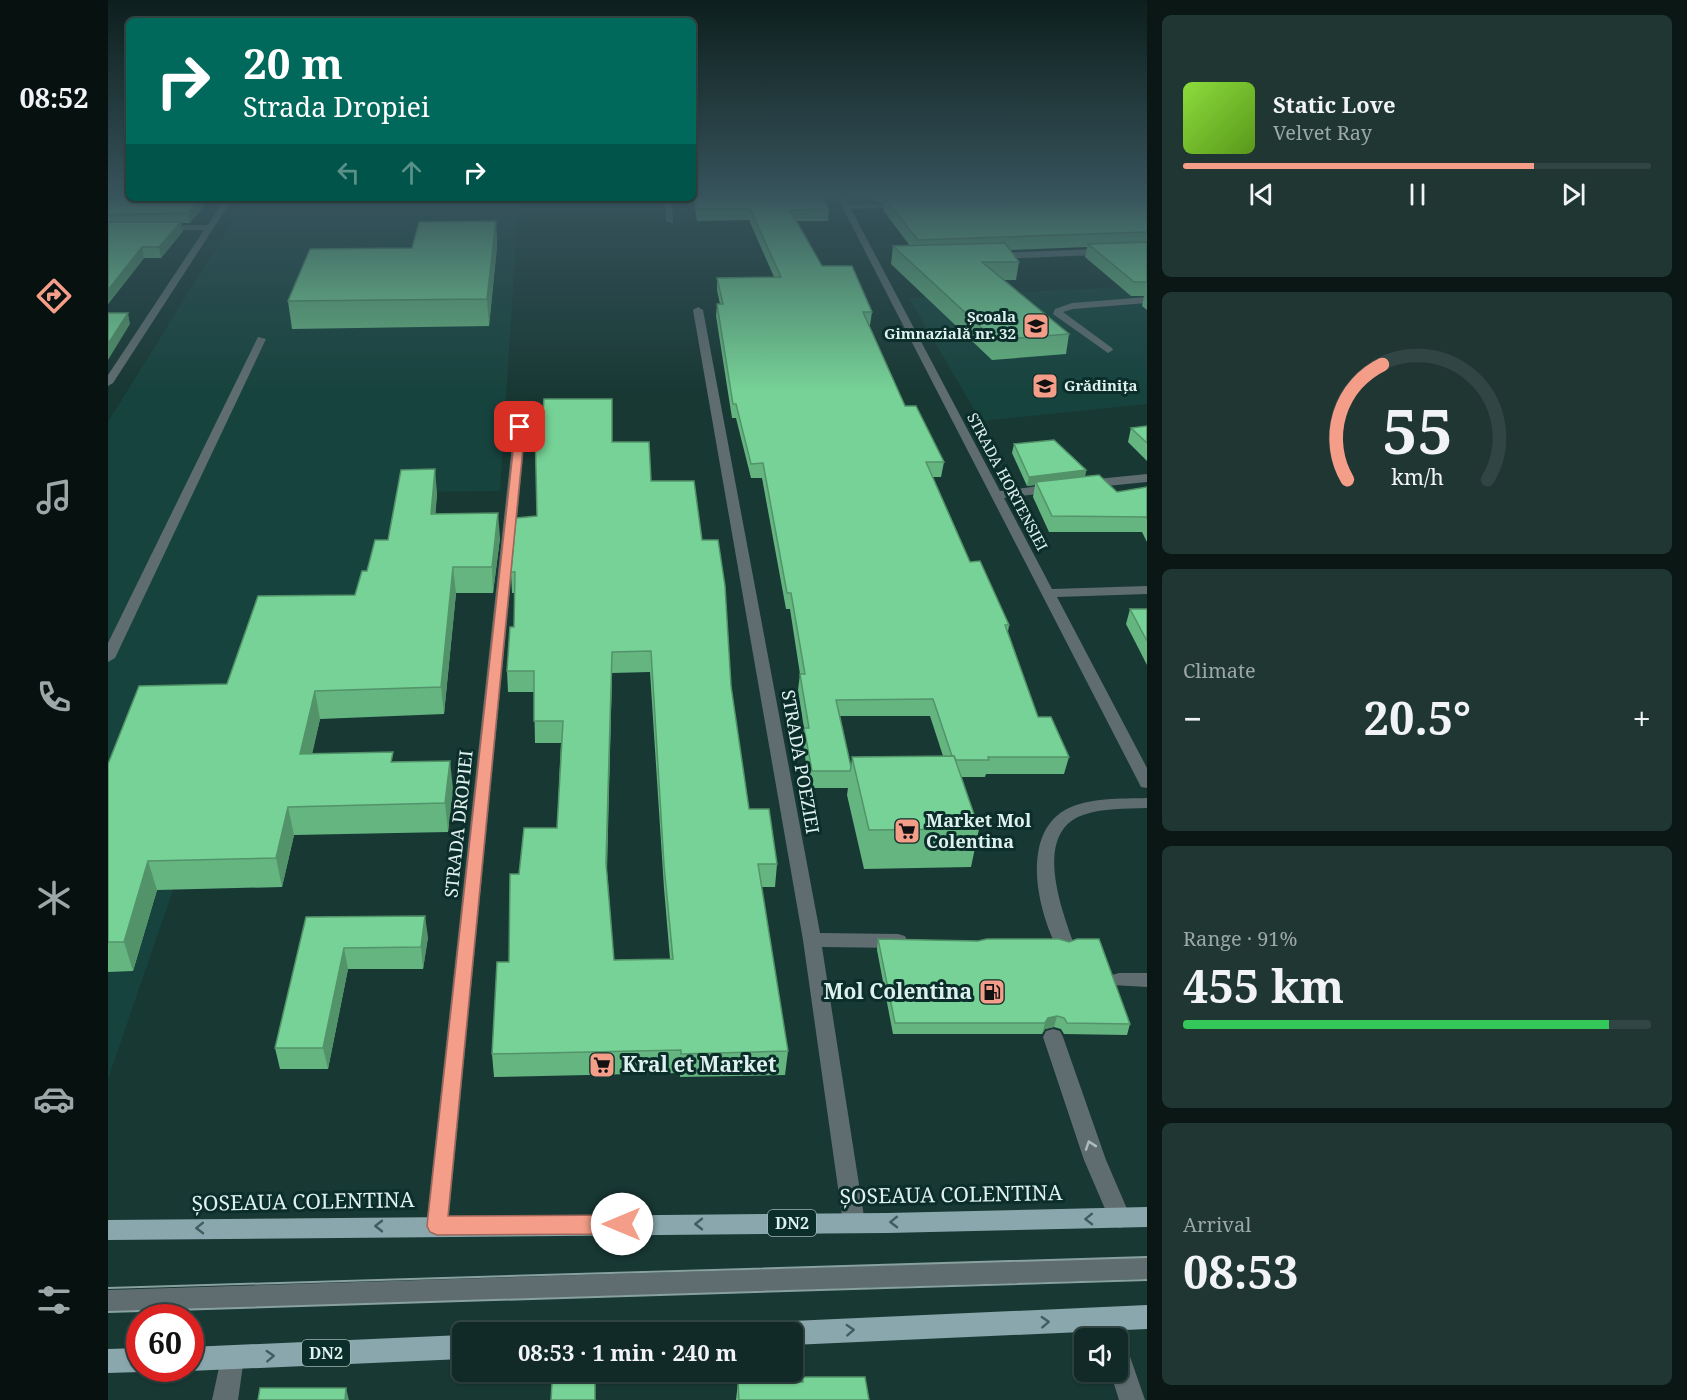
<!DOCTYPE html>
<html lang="en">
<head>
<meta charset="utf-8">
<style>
	body { margin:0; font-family:"Noto Serif",serif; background:#1f3633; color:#f1f3f6; height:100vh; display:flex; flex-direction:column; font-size:22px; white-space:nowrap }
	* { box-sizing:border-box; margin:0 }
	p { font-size:20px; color:#9ca7a7 }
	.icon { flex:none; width:33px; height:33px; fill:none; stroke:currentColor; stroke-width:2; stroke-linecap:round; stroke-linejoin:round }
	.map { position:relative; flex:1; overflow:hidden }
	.details { display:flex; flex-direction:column; gap:15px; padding:15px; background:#0a1715; width:540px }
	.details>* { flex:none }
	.hud { position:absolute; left:18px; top:18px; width:570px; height:183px; border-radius:9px; box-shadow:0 2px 4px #0004,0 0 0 2px #314644; background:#00695c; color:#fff; overflow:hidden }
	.tools { position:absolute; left:966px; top:1328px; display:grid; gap:12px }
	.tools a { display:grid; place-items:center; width:54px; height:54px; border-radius:9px; background:#122a27; box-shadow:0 2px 4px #0004,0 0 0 2px #314644; font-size:30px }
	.speed { position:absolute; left:18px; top:1304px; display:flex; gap:12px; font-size:30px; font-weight:700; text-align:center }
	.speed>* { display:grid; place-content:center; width:78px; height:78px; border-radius:50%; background:#122a27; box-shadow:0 2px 4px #0004,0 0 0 2px #314644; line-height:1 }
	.speed .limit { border:9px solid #d22; background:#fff; color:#111 }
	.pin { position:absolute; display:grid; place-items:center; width:51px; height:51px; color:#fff; margin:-26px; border-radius:12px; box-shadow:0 3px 9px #0006 }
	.me { position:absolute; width:66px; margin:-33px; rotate:270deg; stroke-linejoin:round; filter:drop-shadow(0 0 4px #0008) }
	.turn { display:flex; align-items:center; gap:21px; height:126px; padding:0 18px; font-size:27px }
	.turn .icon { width:78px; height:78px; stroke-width:2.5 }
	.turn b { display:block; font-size:42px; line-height:51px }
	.lanes { display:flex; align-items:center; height:57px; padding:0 18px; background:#0003; justify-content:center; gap:30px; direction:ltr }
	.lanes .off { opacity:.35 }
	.big { font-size:45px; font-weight:700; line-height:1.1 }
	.details .card { flex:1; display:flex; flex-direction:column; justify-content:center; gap:9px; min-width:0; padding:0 21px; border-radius:9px; background:#1f3633 }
	.details .dial { align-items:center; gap:0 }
	.dial svg { height:156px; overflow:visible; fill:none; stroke:#314644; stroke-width:7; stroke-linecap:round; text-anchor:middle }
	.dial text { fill:#f1f3f6; stroke:none }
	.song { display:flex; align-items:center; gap:18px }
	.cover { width:72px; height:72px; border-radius:9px; background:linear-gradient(135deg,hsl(90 70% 55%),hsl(90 70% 35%)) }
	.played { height:6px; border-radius:3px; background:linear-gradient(90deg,#f49e89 75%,#314644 75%) }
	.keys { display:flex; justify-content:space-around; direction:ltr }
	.heat { display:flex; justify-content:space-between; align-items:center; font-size:33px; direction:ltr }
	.charge { height:9px; border-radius:4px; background:linear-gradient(90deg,#34c759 91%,#314644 0) }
	.trip { position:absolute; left:344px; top:1322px; width:351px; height:60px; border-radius:9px; background:#122a27; box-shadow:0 2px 4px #0004,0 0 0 2px #314644; font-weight:700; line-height:60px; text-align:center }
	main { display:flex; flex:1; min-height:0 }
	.dock { display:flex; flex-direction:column; width:108px; justify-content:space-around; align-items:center; background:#071110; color:#9ca7a7 }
	.dock .icon { width:42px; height:42px }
	.dock .current { color:#f49e89 }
	.dock b { font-size:27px; color:#f1f3f6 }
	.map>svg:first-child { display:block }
	.built { fill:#17433e }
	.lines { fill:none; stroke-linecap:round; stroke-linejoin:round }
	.minor { fill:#5f6d70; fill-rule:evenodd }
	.major { fill:#8ba7ae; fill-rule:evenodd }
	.tram { stroke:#8aa29f; stroke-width:2 }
	.wall { fill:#65b581; fill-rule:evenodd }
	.shaded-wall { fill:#539369 }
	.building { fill:#76d296; stroke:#539369; stroke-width:1.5; fill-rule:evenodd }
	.oneway { stroke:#acbcbc }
	.oneway2 { stroke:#3f5e5f }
	.route { fill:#f49e89; stroke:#9f6759; stroke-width:1.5 }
	.labels { text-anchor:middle; stroke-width:6; stroke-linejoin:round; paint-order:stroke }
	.far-poi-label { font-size:15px; font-weight:bold; fill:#dff1ee; stroke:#0c2e2a; text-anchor:end }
	.far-street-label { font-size:15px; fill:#dff1ee; stroke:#0c2e2a }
	.shield { fill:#0c2e2a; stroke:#a0b6b3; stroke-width:1.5 }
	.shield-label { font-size:16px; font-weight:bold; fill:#dff1ee }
	.street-label { font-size:18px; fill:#dff1ee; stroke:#0c2e2a }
	.poi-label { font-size:18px; font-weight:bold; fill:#dff1ee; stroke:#0c2e2a; text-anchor:start }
	.near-poi-label { font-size:21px; font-weight:bold; fill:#dff1ee; stroke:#0c2e2a; text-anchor:end }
	.near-street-label { font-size:21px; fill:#dff1ee; stroke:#0c2e2a }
</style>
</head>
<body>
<main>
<nav class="dock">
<b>08:52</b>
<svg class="icon current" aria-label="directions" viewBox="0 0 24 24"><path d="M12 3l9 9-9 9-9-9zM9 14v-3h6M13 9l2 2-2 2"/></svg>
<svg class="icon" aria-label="music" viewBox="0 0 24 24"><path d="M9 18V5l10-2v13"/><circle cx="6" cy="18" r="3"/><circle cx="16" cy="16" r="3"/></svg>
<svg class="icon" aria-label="phone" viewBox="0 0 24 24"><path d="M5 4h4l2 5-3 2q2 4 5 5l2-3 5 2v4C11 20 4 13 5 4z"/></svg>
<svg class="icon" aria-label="climate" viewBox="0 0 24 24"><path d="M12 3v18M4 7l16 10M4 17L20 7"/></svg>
<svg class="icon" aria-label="car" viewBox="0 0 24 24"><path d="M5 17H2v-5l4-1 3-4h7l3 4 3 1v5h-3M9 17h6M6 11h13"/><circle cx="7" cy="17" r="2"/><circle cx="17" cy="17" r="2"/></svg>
<svg class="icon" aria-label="filters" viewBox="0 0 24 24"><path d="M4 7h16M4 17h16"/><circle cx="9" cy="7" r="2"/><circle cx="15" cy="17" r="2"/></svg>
</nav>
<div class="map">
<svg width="1039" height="1400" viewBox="0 0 1039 1400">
	<rect width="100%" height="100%" fill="#183834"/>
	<!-- built -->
	<g class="built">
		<path d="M139,198H411L392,491L293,492L255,612L160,614L0,1079V422Z"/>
		<path d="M1039,286V404L873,421L801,298Z"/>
	</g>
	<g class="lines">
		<!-- minor -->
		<g class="minor">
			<path d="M728,195H736L741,205L796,203L800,205L796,207L743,209L892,491L947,484L953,488L947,492L896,498L944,589L1039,586V594L949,597L1039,768V788L1033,787L1031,783Z"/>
			<path d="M117,198H125L5,383L0,386V375L96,230H54L50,228L54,226L100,225Z"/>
			<path d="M556,198H564L565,223L558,221Z"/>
			<path d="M1039,247V253L887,259L883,256L887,253Z"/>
			<path d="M1039,297V303L965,309L955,312L1004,348L1005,350L1000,353L945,314L947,309L964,303Z"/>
			<path d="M590,307L595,310L712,933L790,934L797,936L799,941L797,946L790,948L714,947L757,1223L754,1230L746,1233L738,1230L735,1223L695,940L585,310Z"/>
			<path d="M150,337L158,339L7,658L0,662V643Z"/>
			<path d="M412,424L418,427L340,1226L337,1233L329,1236L321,1233L318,1226L406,427Z"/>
			<path d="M1039,474V482L979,488L973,484L979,480Z"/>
			<path d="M1039,798V808C1018,809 994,808 975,815C924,833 954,910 966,944L964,949L957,951L950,949C930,912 912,836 957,810C980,797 1014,799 1039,798Z"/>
			<path d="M1011,973H1039V987L1004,985L1001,980L1004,975Z"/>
			<path d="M945,1029L952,1031L955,1037L998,1160L1023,1218L1020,1225L1012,1228L1004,1225L976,1160L935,1037L938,1031Z"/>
			<path d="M1039,1257V1279L0,1312V1290Z"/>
			<path d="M994,1307L1002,1311L1013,1338L1010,1345L1019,1348L1037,1400H1011L1002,1371H1010V1338H989L982,1319L986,1311Z"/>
			<path d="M124,1346L133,1349L136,1358L130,1400H104L115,1349Z"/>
		</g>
		<!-- major -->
		<g class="major">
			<path d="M1039,1207V1227L779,1233L0,1240V1220L779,1213Z"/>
			<path d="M1039,1305V1329L684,1345V1332H672L675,1325L684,1321Z"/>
			<path d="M354,1335V1359L82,1371L74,1368H82V1347Z"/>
			<path d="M32,1348V1368L41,1369L32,1372L0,1373V1349Z"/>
		</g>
		<!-- tram -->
		<g class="tram">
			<path d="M0,1288L1039,1257"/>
			<path d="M0,1312L1039,1280"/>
		</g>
	</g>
	<!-- wall -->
	<g class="wall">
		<path d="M0,195L102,198L82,223H73L75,231L53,258H36L0,304Z"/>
		<path d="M585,195H714L721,209L720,221H688L714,266L764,312L762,325H761L797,406L836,462L833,477H824L862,562L901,625L900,632L930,717L961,757L956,774H878L877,777H853L871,829L863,867L756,869L739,795L740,788H702L695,744L696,728L690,690L692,674L682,609H678L654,478H643L628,418H624L608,316L609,304H612L609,290V278L666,277L641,220L589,221ZM732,716H822L835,756L744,757L743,767Z"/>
		<path d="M763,195H1039V310L1034,306L1036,296H1023L977,257L979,247L902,250L911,262L908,280H895L961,334L958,354L884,360L783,264L785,246H802L775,210L776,202H769Z"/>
		<path d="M388,221L389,246L381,326L184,329L180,301L304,248Z"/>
		<path d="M1039,426V461L1020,442L1023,428Z"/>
		<path d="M504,442L543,481L594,540L623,686L641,809L669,864L667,887H653L680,1051L677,1075L572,1077V1073L386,1077L384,1054L401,962L411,874L449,828L453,743H427L426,692H400L399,671L406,627L407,593H404L403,572L429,516ZM542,672L556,888L562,959L506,960L499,871L504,673Z"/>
		<path d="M906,444L978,470L977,477L1009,492L1039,487V542L1034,532H941L925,497L927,485L919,486L904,453Z"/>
		<path d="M329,493L327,514L392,538L385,593H348L336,714L212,719L204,753L286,762L345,789L340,832L186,835L174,887L49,890L25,971L0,972V764L119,684L247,595L259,571L280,540Z"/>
		<path d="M1022,609H1039V665L1018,624Z"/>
		<path d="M198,917L320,937L315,969H240L220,1069H172L167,1048Z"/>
		<path d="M770,939L1022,1024L1019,1035L956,1034L953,1029L946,1027L937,1029L934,1034H785L769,950Z"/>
		<path d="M694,1377L761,1400H628L630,1382H694Z"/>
	</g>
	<!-- shaded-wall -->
	<g class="shaded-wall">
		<path d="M93,198H102L82,223L80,213Z"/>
		<path d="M388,221L389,246L381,326L379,299Z"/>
		<path d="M73,222L75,231L53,258L51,247Z"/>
		<path d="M34,247L36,258L0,304V290Z"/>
		<path d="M20,313L22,324L0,360V344Z"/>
		<path d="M327,469L329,493L326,539L323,514Z"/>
		<path d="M978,470L976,479L928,482L927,485L919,486L921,477Z"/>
		<path d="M390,513L392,538L385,593L384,567Z"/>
		<path d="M345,567L348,593L336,714L333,687Z"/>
		<path d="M504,652V673L498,885V863Z"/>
		<path d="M207,691L212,719L198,782L192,754Z"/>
		<path d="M342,761L345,789L340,832L337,803Z"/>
		<path d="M180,807L186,835L174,887L168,858Z"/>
		<path d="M40,861L49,890L25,971L16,942Z"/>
		<path d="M317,916L320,937L315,969L313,947Z"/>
		<path d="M236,948L240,969L220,1069L215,1048Z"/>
		<path d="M949,1016L946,1027L937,1029L934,1034L937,1023L940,1018Z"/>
		<path d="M238,1388L241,1400H237Z"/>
	</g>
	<!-- building -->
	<g class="building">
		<path d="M0,195H21V198H93L80,213L0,215Z"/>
		<path d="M587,195H714L721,209L682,210L714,266H744L764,312H755L797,406H808L836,462H818L862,562L872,561L901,625H897L930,717H943L961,757H880L881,760H848L846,756H844L825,699L728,700L743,767L742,771H704L696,728H701L692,674H697L683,593H679L655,463L643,464L628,404H625L609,304H615L609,278L673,277L642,209H589Z"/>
		<path d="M864,195H1039V232L810,240L776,198Z"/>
		<path d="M388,221L379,299L180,301L202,249L304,248L311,222Z"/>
		<path d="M0,222H73L51,247H34L0,290Z"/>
		<path d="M1039,242V282H1026L980,244Z"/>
		<path d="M897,243L911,262H874L961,334L887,340L785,246Z"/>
		<path d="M0,313H20L0,344Z"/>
		<path d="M436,399H504V442H541L543,481H586L594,540H610L617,586L623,686L641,809H661L669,864H650L680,1051L573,1054V1050L384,1054L389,962H401L402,874H411L416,828H449L455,721H426V671H399L402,627H406L407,572H403L408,518L429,516L427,426H434ZM543,651L556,865L565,959L506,960L498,863L504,652Z"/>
		<path d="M1039,426V443L1023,428Z"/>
		<path d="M946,440L978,470L921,477L906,444Z"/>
		<path d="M327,469L323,514L390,513L384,567H345L333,687L207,691L192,754L285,752L283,762L342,761L337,803L180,807L168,858L40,861L16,942H0V764L31,686L119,684L150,596L247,595L254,571H259L267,540H280L293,470Z"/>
		<path d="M991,475L1009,492L1039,487V519L1038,517L944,516L928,482Z"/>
		<path d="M1022,609H1039V641Z"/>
		<path d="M846,756L871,829L761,830L744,757Z"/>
		<path d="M317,916L313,947L236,948L215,1048H167L198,917Z"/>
		<path d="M770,939L870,941L879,939H951L961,942L969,939H991L1022,1024L959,1023L956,1018L949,1016L940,1018L937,1023H787Z"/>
		<path d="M694,1377H757L761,1400H631L630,1382H695Z"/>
		<path d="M444,1383H487V1400H443Z"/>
		<path d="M152,1388H238L237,1400H150Z"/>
	</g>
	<!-- one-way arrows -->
	<defs><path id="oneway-chevron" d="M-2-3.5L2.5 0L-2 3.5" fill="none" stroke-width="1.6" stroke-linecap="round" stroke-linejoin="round" transform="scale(1.5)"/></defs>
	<use class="oneway" href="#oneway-chevron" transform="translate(982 1145) rotate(-109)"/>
	<g class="oneway2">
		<use href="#oneway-chevron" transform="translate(981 1219) rotate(179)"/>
		<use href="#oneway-chevron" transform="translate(786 1222) rotate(179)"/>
		<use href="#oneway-chevron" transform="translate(591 1224) rotate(180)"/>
		<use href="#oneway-chevron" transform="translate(271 1226) rotate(180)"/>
		<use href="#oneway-chevron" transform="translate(92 1228) rotate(179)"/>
		<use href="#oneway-chevron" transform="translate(937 1322) rotate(-3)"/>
		<use href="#oneway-chevron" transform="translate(742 1330) rotate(-3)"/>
		<use href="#oneway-chevron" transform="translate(162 1356) rotate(-3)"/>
	</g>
	<!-- sky -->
	<linearGradient id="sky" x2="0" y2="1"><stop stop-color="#0d1f1d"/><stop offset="0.5" stop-color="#37535c"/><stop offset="1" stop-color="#37535c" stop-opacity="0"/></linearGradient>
	<rect width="1039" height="391" fill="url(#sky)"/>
	<!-- route -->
	<path class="route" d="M408,425L417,427L340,1216L514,1215L522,1218L525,1224L522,1231L514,1234L329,1235L322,1232L319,1226Z"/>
	<!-- icons -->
	<defs>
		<g id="school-square" transform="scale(1.35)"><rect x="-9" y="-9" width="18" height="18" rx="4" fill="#f49e89" stroke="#0c2e2a"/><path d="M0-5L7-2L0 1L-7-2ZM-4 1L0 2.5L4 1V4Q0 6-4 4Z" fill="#111"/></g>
		<g id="supermarket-square" transform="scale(1.35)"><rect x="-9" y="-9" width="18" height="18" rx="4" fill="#f49e89" stroke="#0c2e2a"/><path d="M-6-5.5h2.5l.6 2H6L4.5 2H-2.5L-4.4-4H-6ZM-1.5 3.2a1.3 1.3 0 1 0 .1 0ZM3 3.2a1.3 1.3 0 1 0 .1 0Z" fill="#111"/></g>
		<g id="fuel-square" transform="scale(1.35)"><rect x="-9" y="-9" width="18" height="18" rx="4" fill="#f49e89" stroke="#0c2e2a"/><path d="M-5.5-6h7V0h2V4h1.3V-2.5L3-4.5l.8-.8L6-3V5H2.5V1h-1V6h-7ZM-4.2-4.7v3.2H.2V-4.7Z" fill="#111"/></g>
	</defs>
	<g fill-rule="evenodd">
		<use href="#school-square" x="928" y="326"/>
		<use href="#school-square" x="937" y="386"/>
		<use href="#supermarket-square" x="799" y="831"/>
		<use href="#fuel-square" x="884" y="992"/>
		<use href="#supermarket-square" x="494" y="1065"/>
	</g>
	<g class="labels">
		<!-- far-poi labels -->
		<g class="far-poi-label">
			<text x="908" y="322">Școala<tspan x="908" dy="17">Gimnazială nr. 32</tspan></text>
			<text x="956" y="391" text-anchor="start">Grădinița</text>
		</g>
		<!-- far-street labels -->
		<g class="far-street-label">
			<text transform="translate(899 482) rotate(62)" y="5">STRADA HORTENSIEI</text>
		</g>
		<!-- shield labels -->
		<g class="shield">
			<rect x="660" y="1210" width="48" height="26" rx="4.5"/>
			<rect x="194" y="1340" width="48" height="26" rx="4.5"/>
		</g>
		<g class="shield-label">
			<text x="684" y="1229">DN2</text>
			<text x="218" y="1359">DN2</text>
		</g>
		<!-- street labels -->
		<g class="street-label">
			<text transform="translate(692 762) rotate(80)" y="6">STRADA POEZIEI</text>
			<text transform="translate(351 824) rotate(-84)" y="6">STRADA DROPIEI</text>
		</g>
		<!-- poi labels -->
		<g class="poi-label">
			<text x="818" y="827">Market Mol<tspan x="818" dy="21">Colentina</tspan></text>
		</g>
		<!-- near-poi labels -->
		<g class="near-poi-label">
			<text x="864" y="999">Mol Colentina</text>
			<text x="514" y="1072" text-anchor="start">Kral et Market</text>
		</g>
		<!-- near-street labels -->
		<g class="near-street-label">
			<text transform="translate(843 1195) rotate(-1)" y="7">ȘOSEAUA COLENTINA</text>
			<text transform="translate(195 1202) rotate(-1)" y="7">ȘOSEAUA COLENTINA</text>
		</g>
	</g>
</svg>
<div class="tools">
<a><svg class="icon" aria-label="sound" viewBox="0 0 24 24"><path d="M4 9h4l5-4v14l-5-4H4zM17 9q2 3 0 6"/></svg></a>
</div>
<div class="speed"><div class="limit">60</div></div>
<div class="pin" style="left:412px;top:427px;background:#d93025"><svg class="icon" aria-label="arrive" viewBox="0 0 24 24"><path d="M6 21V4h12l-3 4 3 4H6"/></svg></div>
<svg class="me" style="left:514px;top:1224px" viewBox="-20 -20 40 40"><circle r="19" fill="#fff"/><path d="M0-13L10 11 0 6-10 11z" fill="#f49e89"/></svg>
<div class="trip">08:53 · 1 min · 240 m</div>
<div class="hud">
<div class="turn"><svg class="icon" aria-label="right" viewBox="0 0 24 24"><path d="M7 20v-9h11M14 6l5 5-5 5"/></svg><div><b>20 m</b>Strada Dropiei</div></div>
<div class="lanes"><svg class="icon off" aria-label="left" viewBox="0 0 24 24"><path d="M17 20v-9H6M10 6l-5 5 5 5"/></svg><svg class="icon off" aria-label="ahead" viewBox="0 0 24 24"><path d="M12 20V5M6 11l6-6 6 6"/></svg><svg class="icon" aria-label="right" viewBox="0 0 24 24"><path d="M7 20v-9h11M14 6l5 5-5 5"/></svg></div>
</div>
</div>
<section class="details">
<div class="card">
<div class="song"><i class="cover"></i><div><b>Static Love</b><p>Velvet Ray</p></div></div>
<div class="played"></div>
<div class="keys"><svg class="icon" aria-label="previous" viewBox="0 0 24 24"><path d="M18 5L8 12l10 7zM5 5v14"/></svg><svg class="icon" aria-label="pause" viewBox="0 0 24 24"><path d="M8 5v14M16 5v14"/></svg><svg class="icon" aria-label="next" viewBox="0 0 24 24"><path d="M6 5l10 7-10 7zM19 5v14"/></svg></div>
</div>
<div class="card dial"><svg viewBox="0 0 100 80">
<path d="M14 69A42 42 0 1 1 86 69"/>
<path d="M14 69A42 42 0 0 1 32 10" stroke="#f49e89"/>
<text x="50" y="56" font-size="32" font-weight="700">55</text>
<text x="50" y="72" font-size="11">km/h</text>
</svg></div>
<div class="card"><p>Climate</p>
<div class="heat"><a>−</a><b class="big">20.5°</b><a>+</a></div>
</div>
<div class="card"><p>Range · 91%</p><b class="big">455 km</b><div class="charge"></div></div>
<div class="card"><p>Arrival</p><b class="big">08:53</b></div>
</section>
</main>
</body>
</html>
